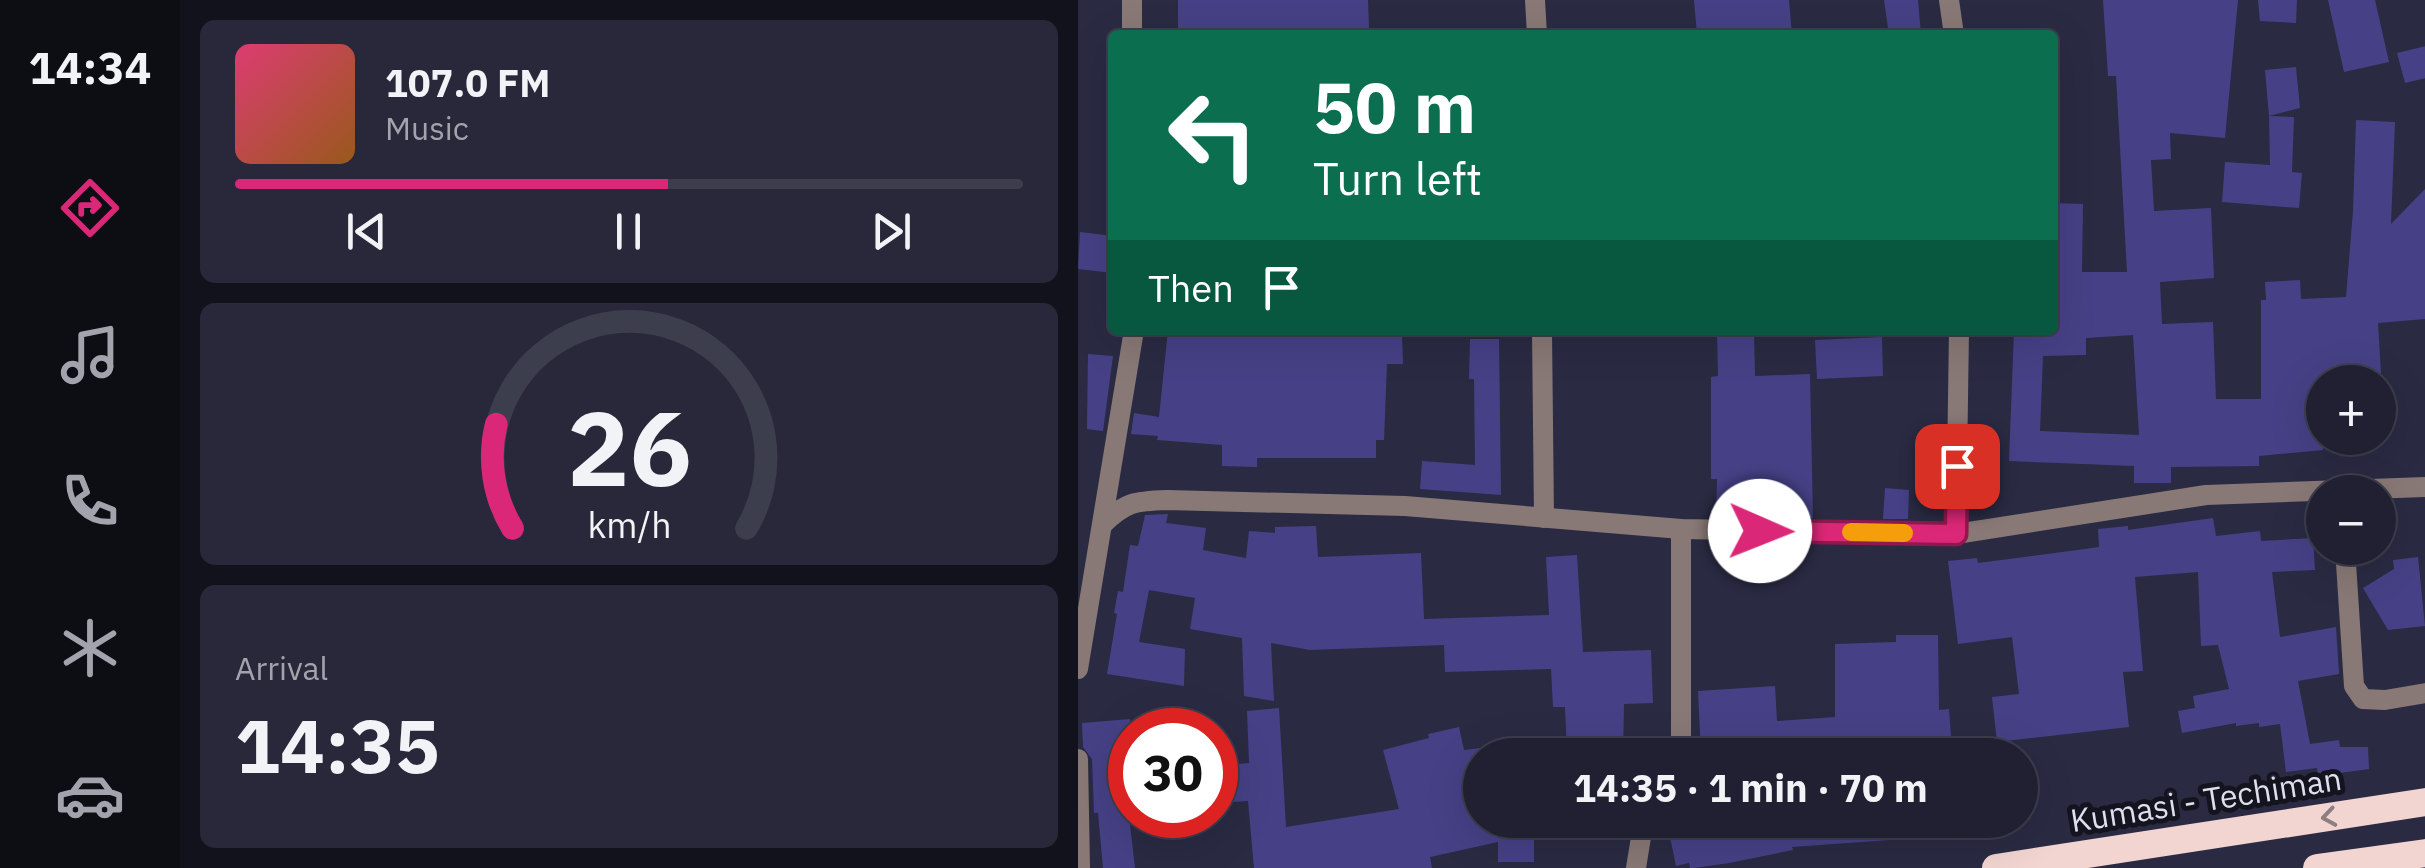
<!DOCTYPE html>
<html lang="en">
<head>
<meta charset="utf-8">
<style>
	body { margin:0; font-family:"IBM Plex Sans",sans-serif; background:#28283a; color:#f1f3f6; height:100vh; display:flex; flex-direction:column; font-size:38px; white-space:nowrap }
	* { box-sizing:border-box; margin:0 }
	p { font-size:32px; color:#a2a3ac }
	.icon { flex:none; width:55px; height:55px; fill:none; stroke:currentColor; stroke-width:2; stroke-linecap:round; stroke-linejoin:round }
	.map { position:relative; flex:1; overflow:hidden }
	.sheet { display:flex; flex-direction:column; gap:20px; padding:20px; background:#12121c; width:898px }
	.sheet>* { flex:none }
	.guide { position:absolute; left:30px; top:30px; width:950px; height:305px; border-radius:10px; box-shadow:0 10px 40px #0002,0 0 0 2px #3d3e4d; background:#0b6e4f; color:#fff; overflow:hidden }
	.fabs { position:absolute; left:1228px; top:365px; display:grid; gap:20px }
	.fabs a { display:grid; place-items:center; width:90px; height:90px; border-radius:50%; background:#202032; box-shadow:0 10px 40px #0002,0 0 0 2px #3d3e4d; font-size:50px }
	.speed { position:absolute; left:30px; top:708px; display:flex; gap:20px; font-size:50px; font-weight:700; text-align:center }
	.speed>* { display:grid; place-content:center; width:130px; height:130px; border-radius:50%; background:#202032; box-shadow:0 10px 40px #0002,0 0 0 2px #3d3e4d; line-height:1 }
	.speed .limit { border:15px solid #d22; background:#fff; color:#111 }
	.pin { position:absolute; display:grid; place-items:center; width:85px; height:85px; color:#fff; margin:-42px; border-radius:20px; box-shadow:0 5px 15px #0006 }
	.me { position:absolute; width:110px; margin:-55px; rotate:91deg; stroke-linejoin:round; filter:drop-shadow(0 0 8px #0008) }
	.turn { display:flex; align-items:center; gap:35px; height:210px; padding:0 40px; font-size:45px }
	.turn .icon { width:130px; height:130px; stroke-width:2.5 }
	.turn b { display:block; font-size:70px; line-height:85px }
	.then { display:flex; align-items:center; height:95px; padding:0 40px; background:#0003; gap:20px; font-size:38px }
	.big { font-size:75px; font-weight:800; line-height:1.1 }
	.sheet .tile { flex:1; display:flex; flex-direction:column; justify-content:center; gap:15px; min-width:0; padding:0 35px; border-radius:15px; background:#28283a }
	.sheet .dial { align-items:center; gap:0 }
	.dial svg { height:260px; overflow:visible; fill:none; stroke:#3d3e4d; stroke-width:7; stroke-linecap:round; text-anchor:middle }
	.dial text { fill:#f1f3f6; stroke:none }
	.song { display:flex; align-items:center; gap:30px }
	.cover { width:120px; height:120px; border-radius:15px; background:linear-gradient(135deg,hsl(340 70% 55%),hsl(30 70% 35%)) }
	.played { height:10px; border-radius:5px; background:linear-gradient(90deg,#db2777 55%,#3d3e4d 55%) }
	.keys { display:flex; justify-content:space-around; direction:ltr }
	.trip { position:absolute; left:385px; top:738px; width:575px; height:100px; border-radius:50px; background:#202032; box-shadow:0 10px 40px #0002,0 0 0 2px #3d3e4d; font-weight:800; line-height:100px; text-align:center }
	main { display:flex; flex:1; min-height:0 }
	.menu { display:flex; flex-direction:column; width:180px; justify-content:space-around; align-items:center; background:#0d0d14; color:#a2a3ac }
	.menu .icon { width:70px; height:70px }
	.menu .on { color:#db2777 }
	.menu b { font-size:45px; color:#f1f3f6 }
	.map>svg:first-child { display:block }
	.building { fill:#464186; fill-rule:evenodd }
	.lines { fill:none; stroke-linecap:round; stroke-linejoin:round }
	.minor { stroke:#897976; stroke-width:20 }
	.trunk { stroke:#f2d5d1; stroke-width:28 }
	.oneway { stroke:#8e7e81 }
	.route-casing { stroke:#8e194d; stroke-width:25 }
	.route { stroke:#db2777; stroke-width:18 }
	.slow { stroke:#f59e0b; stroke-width:18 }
	.labels { text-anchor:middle; stroke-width:10; stroke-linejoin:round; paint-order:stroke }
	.street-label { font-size:32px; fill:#dddeee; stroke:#14141f }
</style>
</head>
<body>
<main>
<nav class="menu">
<b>14:34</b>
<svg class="icon on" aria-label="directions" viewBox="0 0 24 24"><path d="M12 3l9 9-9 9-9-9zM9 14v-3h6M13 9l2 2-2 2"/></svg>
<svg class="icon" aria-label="music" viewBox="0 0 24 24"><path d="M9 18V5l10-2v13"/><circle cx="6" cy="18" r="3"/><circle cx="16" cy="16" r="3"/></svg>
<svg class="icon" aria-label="phone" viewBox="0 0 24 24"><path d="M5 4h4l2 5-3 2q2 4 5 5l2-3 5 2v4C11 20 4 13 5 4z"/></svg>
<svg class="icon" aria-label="climate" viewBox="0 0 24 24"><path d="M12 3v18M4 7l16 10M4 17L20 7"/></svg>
<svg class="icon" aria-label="car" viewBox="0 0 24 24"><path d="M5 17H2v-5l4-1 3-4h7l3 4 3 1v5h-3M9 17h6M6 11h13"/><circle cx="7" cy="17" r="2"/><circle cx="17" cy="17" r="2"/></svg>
</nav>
<section class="sheet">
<div class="tile">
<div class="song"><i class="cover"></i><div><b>107.0 FM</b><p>Music</p></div></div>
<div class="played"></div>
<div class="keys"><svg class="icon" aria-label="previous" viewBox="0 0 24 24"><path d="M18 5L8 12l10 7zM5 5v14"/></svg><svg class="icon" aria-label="pause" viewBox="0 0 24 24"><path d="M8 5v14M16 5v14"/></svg><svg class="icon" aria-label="next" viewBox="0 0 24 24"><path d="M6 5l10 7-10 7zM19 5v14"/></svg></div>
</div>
<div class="tile dial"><svg viewBox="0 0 100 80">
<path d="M14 69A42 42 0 1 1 86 69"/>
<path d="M14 69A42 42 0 0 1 9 37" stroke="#db2777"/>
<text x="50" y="56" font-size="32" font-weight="700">26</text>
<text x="50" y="72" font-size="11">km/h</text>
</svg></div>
<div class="tile"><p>Arrival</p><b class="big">14:35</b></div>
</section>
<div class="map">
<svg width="1348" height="868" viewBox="0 0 1348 868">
	<rect width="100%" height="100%" fill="#2a2a43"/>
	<!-- building -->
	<g class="building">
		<path d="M100,0H290L291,28L216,29V33L183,34V31L100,32Z"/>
		<path d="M616,0H711L714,35H619Z"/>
		<path d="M806,0H840L843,35H811Z"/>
		<path d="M1025,0H1160L1147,138L1092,133L1093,159L1073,160L1076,211L1133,208L1136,278L1082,282L1084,324L1135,322L1138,399H1183V300H1188L1187,282L1222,280L1223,299L1268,297L1275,211L1278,120L1317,122L1313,224L1348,188V319L1300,323L1303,373L1261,375L1262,382H1245V450L1181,456V466L1093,467V483H1056V466L931,461L936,330H975V203L1005,204L1004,272H1049L1038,76H1030ZM1055,335L1061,435L962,431L965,356L1008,355V338Z"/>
		<path d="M1180,0H1219L1218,23L1182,21Z"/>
		<path d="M1250,0H1297L1311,62L1266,72Z"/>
		<path d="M1348,46V78L1327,83L1319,53Z"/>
		<path d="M1218,67L1222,108L1191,116L1187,70Z"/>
		<path d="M1191,116L1216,117L1214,172L1224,173L1221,208L1144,202L1147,162L1192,165Z"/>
		<path d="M2,232L35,236V273L0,269Z"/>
		<path d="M90,330H271V336L324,334L325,364H309L306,440H298V458H179V467L144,466V445L79,440L80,436L53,434L56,413L81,417Z"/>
		<path d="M639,330H676L677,376L732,374L735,518L638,516L639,479H633V377L640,376Z"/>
		<path d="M804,337L805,376L739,379L737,340Z"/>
		<path d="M392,339H421L423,495L342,489L344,461L397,465L396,379H391Z"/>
		<path d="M10,354L35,356L25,431L9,429Z"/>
		<path d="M807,488L831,490L830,519H805Z"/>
		<path d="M90,514L88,523L128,528L125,550L168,558L171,531L197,533V527L238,526L240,557L343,553L346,619L471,615L468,557L499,555L505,652L573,650L575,703L546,704L545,755H489L487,707H475L473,669L367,672L366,645L232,650L193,643L196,701L166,696L164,638L112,629L117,598L71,590L61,642L107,649L106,686L29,674L39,614L36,613L40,591L45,592L52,545L60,546L67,515Z"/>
		<path d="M1135,518L1138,536L1182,531L1183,541L1235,538L1237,570L1194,572L1202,637L1258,627L1261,674L1220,681L1232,744L1261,740L1262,747H1290L1291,769L1240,776L1239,768L1208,772L1202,724L1181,727V723L1158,726V723L1104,733L1100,711L1117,708L1115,696L1151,689L1140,645L1123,646L1120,572L1057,577L1065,671L1045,672L1051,727L919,742L914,697L941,694L934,637L880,644L870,561L899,558L900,563L1007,549L1021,547L1020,529L1050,526V530Z"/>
		<path d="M1340,557L1347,626L1310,630L1285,588L1316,569L1315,560Z"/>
		<path d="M818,635H860L861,710L871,709L874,750L806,755H623L620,691L697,686L699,721L757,717V644L818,642Z"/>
		<path d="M201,708L208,827L321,809L305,750L351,738L350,734L381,727L386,750L402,748V820H474L475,829L456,833V862H420V842L352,857L354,868H176L170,801L138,803V766L171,763L169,711Z"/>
		<path d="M52,719V825L57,868H25L20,813H16L14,759L5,747L4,723Z"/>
		<path d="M665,820H854V837L714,847L715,850L651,863L616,868H612L611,863L598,866L592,837Z"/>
	</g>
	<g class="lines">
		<!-- minor -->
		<g class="minor">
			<path d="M54,0V35"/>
			<path d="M457,0L459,35"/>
			<path d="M871,0L876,35"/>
			<path d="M464,330L466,518"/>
			<path d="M24,525C47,502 57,501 89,500L327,506L603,529L878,534L1128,495L1348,487"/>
			<path d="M878,534L881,330"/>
			<path d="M1267,548L1276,686L1285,699L1307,700L1348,693"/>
			<path d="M0,669L56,330"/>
			<path d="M603,755V529"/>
			<path d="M0,759L2,868"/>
			<path d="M558,868L564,831L591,820"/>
		</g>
		<!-- trunk -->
		<g class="trunk">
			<path d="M918,868L1348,802"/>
			<path d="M1239,868L1348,853"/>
		</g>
	</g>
	<!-- one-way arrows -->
	<defs><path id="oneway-chevron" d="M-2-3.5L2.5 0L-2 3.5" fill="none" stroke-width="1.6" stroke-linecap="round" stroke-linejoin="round" transform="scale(2.5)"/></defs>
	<use class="oneway" href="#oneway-chevron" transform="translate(1251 817) rotate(171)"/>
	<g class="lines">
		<!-- route casing -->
		<g class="route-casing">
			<path id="route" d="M682,531L878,534L879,466"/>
		</g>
		<!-- route -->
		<use href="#route" class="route"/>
		<!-- slow -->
		<path class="slow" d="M773,532L826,533"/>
	</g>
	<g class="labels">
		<!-- street labels -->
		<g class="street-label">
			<text transform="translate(1128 800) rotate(-9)" y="11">Kumasi - Techiman</text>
		</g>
	</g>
</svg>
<div class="fabs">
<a>+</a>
<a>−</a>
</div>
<div class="speed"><div class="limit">30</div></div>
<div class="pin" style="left:879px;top:466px;background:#d93025"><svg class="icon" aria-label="arrive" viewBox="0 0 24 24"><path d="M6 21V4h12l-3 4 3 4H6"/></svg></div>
<svg class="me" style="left:682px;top:531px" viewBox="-20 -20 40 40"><circle r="19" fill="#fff"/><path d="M0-13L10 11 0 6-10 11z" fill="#db2777"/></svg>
<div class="trip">14:35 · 1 min · 70 m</div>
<div class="guide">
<div class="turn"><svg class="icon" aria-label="left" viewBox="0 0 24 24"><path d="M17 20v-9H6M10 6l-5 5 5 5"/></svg><div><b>50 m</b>Turn left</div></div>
<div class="then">Then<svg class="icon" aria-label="arrive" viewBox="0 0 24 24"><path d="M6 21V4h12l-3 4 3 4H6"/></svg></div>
</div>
</div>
</main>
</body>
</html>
